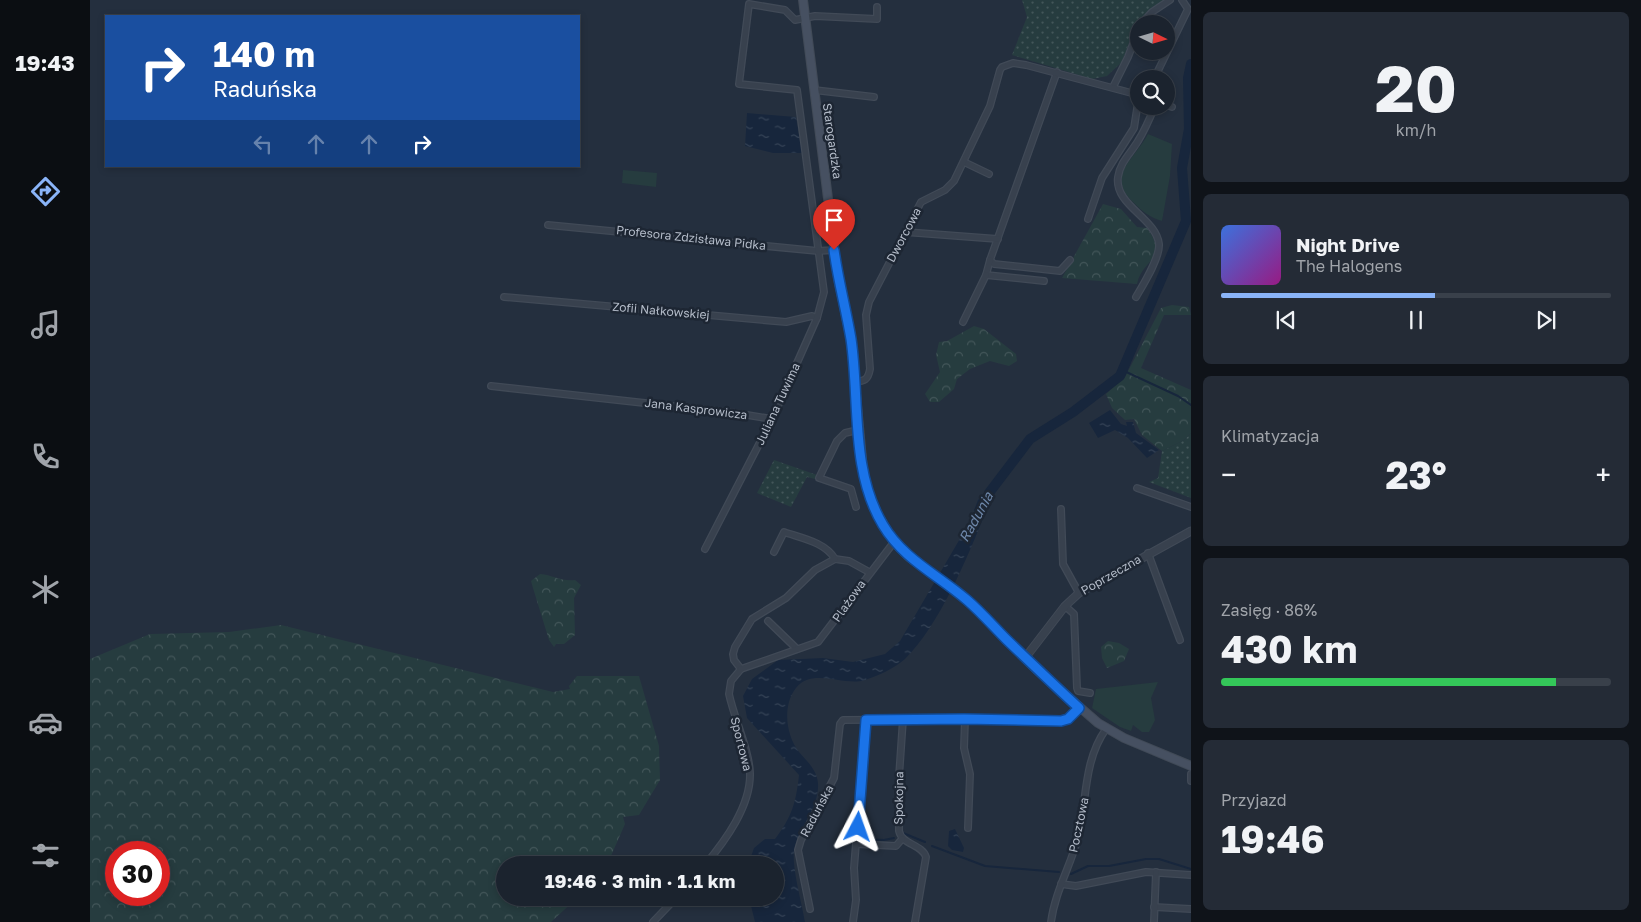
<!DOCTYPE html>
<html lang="pl">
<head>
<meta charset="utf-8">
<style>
	body { margin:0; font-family:"Golos Text",sans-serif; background:#242b36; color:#f1f3f6; height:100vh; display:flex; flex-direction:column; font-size:19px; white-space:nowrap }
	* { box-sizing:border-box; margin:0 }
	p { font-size:16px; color:#a0a4aa }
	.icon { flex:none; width:28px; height:28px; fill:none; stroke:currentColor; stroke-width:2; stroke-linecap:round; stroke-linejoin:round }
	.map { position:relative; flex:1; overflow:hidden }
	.details { display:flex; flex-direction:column; gap:12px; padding:12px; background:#0f1319; width:450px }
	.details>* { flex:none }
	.top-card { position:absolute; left:15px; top:15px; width:475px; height:152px; border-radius:0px; box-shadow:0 2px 8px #0003,0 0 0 1px #39404a; background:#1a4fa0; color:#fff; overflow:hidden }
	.needle { width:32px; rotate:95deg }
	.fabs { position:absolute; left:1040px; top:15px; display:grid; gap:10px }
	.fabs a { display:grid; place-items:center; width:45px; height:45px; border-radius:50%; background:#1b232e; box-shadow:0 2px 8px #0003,0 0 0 1px #39404a; font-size:25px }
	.speed { position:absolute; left:15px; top:841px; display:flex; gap:10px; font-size:25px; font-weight:700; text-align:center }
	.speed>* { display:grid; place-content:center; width:65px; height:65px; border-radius:50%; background:#1b232e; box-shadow:0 2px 8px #0003,0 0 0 1px #39404a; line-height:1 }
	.speed .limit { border:8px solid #d22; background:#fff; color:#111 }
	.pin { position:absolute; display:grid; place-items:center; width:42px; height:42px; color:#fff; margin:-51px -21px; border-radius:50% 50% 50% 0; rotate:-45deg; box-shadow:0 0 5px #0007 }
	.pin .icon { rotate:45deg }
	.me { position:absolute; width:55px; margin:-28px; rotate:4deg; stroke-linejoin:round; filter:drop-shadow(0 0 4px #0008) }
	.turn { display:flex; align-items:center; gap:18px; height:105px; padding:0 25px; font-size:22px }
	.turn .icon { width:65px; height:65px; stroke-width:2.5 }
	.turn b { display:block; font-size:35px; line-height:42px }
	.lanes { display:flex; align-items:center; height:48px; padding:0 25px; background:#0003; justify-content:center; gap:25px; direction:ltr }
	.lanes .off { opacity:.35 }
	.big { font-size:38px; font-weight:700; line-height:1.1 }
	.details .card { flex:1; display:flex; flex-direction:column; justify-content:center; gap:8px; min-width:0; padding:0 18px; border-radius:8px; background:#242b36 }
	.details .dial { align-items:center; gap:0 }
	.dial b { font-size:65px; line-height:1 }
	.song { display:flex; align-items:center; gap:15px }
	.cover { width:60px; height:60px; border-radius:8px; background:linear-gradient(135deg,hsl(220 70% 55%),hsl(310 70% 35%)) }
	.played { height:5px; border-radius:2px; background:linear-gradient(90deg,#8ab4f8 55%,#39404a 55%) }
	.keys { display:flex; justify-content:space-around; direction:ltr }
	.heat { display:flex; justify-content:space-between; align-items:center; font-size:28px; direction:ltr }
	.charge { height:8px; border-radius:4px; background:linear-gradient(90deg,#34c759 86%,#39404a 0) }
	.trip { position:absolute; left:406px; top:856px; width:288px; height:50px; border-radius:25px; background:#1b232e; box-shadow:0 2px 8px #0003,0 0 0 1px #39404a; font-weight:700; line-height:50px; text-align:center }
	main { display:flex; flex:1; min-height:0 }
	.tab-bar { display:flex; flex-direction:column; width:90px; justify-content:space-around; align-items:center; background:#0b0e12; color:#a0a4aa }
	.tab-bar .icon { width:35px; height:35px }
	.tab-bar .current { color:#8ab4f8 }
	.tab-bar b { font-size:22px; color:#f1f3f6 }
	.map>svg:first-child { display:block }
	.grass { fill:url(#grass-dots) }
	.forest { fill:url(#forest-crowns); fill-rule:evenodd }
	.park { fill:#263c3f }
	.water { fill:url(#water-ripples) }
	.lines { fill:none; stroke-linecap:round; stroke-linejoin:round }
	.stream { stroke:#17263c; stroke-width:2 }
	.river { stroke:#17263c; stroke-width:10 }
	.minor-casing { stroke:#414a57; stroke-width:8 }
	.tertiary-casing { stroke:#414a57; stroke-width:9 }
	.secondary-casing { stroke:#414a57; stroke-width:10 }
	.minor { stroke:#38414e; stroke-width:5.5 }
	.tertiary { stroke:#38414e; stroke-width:7 }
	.secondary { stroke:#465061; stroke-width:8 }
	.route-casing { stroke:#114b97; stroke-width:12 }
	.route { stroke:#1a73e8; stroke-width:9 }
	.labels { text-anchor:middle; stroke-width:5; stroke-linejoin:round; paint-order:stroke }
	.street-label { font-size:12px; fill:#b4bcc9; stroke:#1d2633 }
	.water-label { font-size:14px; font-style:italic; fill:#6d86a8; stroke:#1d2633 }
</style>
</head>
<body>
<main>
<nav class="tab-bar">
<b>19:43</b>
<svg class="icon current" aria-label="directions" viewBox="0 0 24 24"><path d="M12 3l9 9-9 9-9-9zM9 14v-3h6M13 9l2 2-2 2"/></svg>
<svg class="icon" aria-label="music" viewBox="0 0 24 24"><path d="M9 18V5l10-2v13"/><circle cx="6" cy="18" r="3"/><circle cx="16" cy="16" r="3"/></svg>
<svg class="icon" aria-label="phone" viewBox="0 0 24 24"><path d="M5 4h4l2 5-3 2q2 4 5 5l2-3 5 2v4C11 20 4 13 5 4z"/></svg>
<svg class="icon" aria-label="climate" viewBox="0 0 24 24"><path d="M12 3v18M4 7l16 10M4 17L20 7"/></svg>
<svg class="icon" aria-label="car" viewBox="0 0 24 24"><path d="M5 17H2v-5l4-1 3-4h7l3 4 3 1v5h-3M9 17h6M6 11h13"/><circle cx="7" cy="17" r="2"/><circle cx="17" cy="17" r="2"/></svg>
<svg class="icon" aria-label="filters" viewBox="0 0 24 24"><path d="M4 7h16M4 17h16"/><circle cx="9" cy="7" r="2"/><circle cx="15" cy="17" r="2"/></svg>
</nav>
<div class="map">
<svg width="1101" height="922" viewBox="0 0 1101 922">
	<defs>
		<pattern id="grass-dots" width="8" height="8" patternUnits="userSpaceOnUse" patternTransform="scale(1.25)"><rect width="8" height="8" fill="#263c3f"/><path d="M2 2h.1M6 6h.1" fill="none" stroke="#435659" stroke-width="1.8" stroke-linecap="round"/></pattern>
		<pattern id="forest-crowns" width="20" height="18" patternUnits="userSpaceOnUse" patternTransform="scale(1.25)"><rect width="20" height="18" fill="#263c3f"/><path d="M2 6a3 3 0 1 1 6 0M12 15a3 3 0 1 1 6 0" fill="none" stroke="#435659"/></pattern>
		<pattern id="water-ripples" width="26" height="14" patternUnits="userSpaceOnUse" patternTransform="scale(1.25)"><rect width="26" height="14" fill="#17263c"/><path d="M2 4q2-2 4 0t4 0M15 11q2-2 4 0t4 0" fill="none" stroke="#364457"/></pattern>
	</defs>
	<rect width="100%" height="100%" fill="#242f3e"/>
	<!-- grass -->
	<g class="grass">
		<path d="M932,0H1077L1055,14L1044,30L1032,62L1017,76L1002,79L922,55L937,17Z"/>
		<path d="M1101,433V498L1059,482L1068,478L1072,451L1094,440Z"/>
		<path d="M684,460L727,475L725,479L717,477L701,507L667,493Z"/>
	</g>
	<!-- forest -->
	<g class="forest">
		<path d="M1013,204L1031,209L1047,227L1057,228C1080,260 1051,260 1047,284L972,278Z"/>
		<path d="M1082,305L1099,307L1101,315H1074L1051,368L1101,390V433L1094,440L1072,451L1052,435L1044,419L1035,420L1022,408L1016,394L1035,377L1071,308Z"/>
		<path d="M884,326L894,329L926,354L927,361L919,366L900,361L880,369L867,379L864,389L849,402H840L835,394L850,372L846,355L849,342L857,341Z"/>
		<path d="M450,574C463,575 472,582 485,580L491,585L484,598L485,635L474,644H466L464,647L459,640L443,588L441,581Z"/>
		<path d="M191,625L463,692L480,689L479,686L487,676H549L569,746L570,780L549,815L533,817L535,824L517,865H415V898H487L461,922H0V659L60,634L139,632ZM69,852V895H26V852Z"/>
		<path d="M1018,641L1029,643L1039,649L1034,661L1017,668L1012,658L1011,647Z"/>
	</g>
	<!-- park -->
	<g class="park">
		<path d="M1058,134L1082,144L1080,176L1072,221C1059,217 1053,212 1043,202C1015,175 1045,159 1058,134Z"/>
		<path d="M533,170L567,173L566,187L532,183Z"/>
		<path d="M1068,682L1061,698L1065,720L1059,732H1052L1043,725L1041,731L1030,727L1002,708L1006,689Z"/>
	</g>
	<!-- water -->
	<g class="water">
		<path d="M657,113L706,117L712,153H683L655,146Z"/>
		<path d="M1020,410L1031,424L1037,426L1036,422H1043L1046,433L1069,450L1057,458L1038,438L1025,430L1008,438L999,423Z"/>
		<path d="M910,475C889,529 856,619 815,659C805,668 788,676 775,680C754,687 723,667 706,688C692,706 696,735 709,752C717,761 727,770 728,783C730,807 707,830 704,851C702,869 712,903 715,922H665L659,898H685V865H658L664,848L675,839H685C702,817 706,802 709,775L657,718L653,696L662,679L688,660L733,658L763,662L795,654L810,641L878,525L888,500Z"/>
		<path d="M865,829L874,848L873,852L862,850L858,846L859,831Z"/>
	</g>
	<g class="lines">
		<!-- stream -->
		<g class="stream">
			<path d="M1032,370L1088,396L1101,405"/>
			<path d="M813,833L835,842"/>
			<path d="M771,839L794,840L804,838"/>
			<path d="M842,846L895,866L969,872"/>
			<path d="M981,874L998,866H1019L1056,859H1069L1101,869"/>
		</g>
		<!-- river -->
		<path class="river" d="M899,493L940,439L983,412L1030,376L1096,221L1092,168L1099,129L1098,78L1101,64"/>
		<!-- minor casing -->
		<g class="minor-casing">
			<g id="minor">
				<path d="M1051,24L1062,12L1080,0"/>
				<path d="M967,72L900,260L904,264L970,271L980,260"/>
				<path d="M1064,79L1098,9L1092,0"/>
				<path d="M1023,87L1038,57L1049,28"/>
				<path d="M724,90L784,97"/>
				<path d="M1076,105L1082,107"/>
				<path d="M874,162L899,174"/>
				<path d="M998,219L1012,178L1044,128L1049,96"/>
				<path d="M458,225L728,251L744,250"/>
				<path d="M815,232L908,239"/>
				<path d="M900,260L896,275L954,281"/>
				<path d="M414,297L696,322L722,316L727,318"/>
				<path d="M1046,297C1053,285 1070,258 1069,244C1066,218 1024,205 1028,177C1030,162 1041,153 1048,141C1055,130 1060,118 1065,106"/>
				<path d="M873,322L896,275"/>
				<path d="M764,382C775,381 778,380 780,369L776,315L779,302L831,202L855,190L864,181L900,106L910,70L912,67L923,63L936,65L1049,95"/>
				<path d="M401,386L645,413L682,419"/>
				<path d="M1047,488L1101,507"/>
				<path d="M766,507L761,489L729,478L747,441L755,433L768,430"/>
				<path d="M971,509L973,564L989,593"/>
				<path d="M615,549L682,419L727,318L734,292L707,90L649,84L659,4L695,10L705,20L725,16L787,19V7"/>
				<path d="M684,552L694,532C711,538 735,542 745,559L759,561L779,572"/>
				<path d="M1058,553L1090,640"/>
				<path d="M975,606L984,614L987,688L988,691L1000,693"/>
				<path d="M678,621L707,649"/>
				<path d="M651,669L644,660L643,654L645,647L662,619L696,598L725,570L745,559"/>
				<path d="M813,719L809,777V831C812,845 832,844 836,857L825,922"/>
				<path d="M875,719L874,748L880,774L878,828"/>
				<path d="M1101,774V781"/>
				<path d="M766,844L806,846L812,839"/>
				<path d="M615,865C635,841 661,806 660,773C659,749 644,718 639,694L641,681L651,669L728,642L804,542"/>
				<path d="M971,884L986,886L1056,872L1101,875"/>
				<path d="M1064,907L1101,909"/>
				<path d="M720,909L708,850L711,840L744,778L750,724L753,720L875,719L971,721L978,719L989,708"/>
				<path d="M563,922L586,898"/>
				<path d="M763,922L766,900L764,868L776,720"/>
				<path d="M961,922C965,892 980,867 988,838C997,802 993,761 1016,729"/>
				<path d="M1064,922L1066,872"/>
			</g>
		</g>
		<!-- tertiary casing -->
		<g class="tertiary-casing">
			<path id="tertiary" d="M935,658L975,606L989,593L1101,531"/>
		</g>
		<!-- secondary casing -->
		<g class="secondary-casing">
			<path id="secondary" d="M713,0L748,278L761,340L773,470L779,494L788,515L804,542L819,557L876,599L947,670L1008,723L1034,738L1101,766"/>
		</g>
		<!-- minor -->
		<use href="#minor" class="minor"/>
		<!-- tertiary -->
		<use href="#tertiary" class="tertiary"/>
		<!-- secondary -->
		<use href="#secondary" class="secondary"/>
	</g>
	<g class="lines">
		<!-- route casing -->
		<g class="route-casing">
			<path id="route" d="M744,250C748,280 756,309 761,339C770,400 760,470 793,525C813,559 848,575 877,600C891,612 904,627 917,640C941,663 965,686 989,708L978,719L971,721L874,719L776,720L768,827"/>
		</g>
		<!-- route -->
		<use href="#route" class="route"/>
	</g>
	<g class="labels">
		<!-- street labels -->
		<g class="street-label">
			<text transform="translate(742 141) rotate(82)" y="4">Starogardzka</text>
			<text transform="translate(814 235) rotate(-62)" y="4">Dworcowa</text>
			<text transform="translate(601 238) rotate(6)" y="4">Profesora Zdzisława Pidka</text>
			<text transform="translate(571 311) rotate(5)" y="4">Zofii Nałkowskiej</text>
			<text transform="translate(688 404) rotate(-65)" y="4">Juliana Tuwima</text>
			<text transform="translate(606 409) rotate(7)" y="4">Jana Kasprowicza</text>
			<text transform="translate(1021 575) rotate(-30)" y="4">Poprzeczna</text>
			<text transform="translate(759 601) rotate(-55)" y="4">Plażowa</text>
			<text transform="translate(651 744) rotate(76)" y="4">Sportowa</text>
			<text transform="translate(809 798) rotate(-89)" y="4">Spokojna</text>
			<text transform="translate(727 811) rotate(-62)" y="4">Raduńska</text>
			<text transform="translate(989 825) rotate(-78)" y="4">Pocztowa</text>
		</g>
		<!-- water labels -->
		<g class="water-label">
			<text transform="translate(886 517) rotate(-61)" y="5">Radunia</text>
		</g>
	</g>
</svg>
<div class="fabs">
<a><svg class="needle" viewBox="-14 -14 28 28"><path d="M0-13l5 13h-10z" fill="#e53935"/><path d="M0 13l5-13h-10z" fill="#a0a4aa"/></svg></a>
<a><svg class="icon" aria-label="search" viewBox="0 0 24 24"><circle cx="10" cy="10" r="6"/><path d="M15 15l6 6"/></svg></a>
</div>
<div class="speed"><div class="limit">30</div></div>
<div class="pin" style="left:744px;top:250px;background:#d93025"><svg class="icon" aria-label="arrive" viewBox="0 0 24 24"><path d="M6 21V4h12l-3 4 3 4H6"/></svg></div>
<svg class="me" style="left:768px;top:827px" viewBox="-20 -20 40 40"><path d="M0-17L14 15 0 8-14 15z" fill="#1a73e8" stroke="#fff" stroke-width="4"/></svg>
<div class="trip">19:46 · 3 min · 1.1 km</div>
<div class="top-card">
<div class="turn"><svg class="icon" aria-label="right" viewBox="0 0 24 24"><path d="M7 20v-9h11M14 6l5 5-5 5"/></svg><div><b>140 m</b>Raduńska</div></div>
<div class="lanes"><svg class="icon off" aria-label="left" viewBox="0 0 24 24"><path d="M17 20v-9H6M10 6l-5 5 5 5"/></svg><svg class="icon off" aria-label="ahead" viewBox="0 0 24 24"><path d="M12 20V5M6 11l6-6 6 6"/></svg><svg class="icon off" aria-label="ahead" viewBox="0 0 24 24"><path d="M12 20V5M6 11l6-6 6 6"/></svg><svg class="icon" aria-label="right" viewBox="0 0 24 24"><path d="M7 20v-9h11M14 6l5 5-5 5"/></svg></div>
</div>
</div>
<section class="details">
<div class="card dial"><b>20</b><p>km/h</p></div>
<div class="card">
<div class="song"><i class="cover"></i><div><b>Night Drive</b><p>The Halogens</p></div></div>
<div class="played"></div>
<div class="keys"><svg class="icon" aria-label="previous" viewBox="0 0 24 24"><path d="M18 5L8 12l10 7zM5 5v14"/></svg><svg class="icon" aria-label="pause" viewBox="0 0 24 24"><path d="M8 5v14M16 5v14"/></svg><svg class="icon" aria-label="next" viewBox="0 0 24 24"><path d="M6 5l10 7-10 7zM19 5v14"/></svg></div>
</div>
<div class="card"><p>Klimatyzacja</p>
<div class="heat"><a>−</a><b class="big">23°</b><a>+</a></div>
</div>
<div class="card"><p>Zasięg · 86%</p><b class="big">430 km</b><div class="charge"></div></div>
<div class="card"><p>Przyjazd</p><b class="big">19:46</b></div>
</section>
</main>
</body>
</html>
